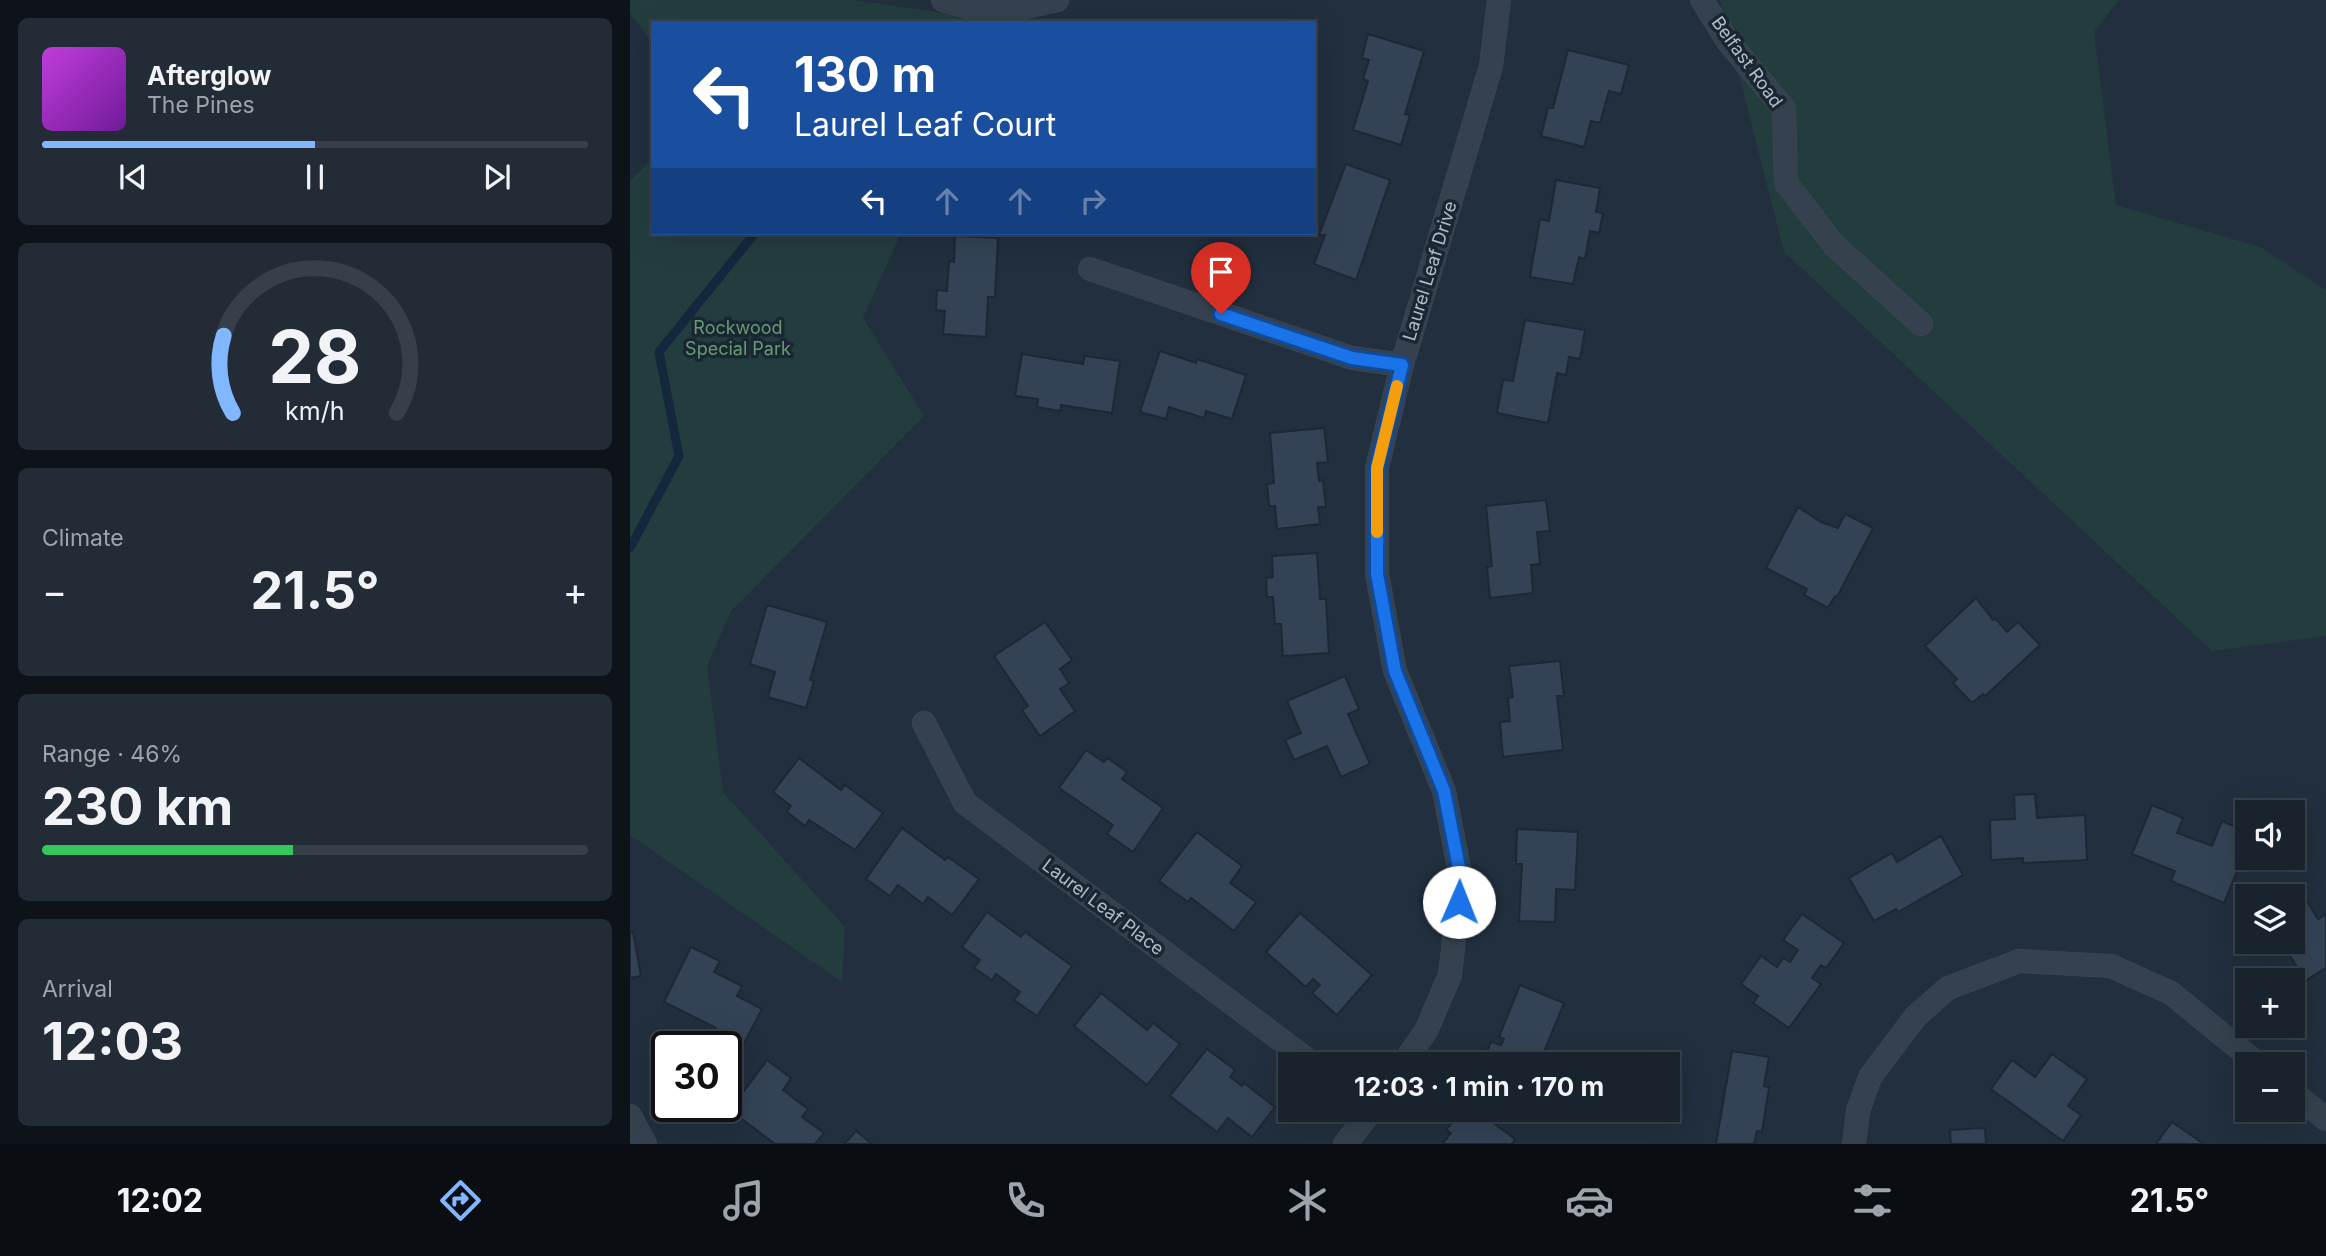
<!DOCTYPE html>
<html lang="en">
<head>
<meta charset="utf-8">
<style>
	body { margin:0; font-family:Inter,sans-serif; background:#222b36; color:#f1f3f6; height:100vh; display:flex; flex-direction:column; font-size:26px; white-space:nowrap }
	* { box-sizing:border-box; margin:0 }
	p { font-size:23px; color:#9fa4aa }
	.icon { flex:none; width:38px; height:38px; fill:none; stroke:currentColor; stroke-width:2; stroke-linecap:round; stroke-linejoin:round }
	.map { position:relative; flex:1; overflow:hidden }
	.side { display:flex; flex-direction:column; gap:18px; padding:18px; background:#0e1319; width:630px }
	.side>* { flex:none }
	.hud { position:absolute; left:21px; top:21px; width:665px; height:214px; border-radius:0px; box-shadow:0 7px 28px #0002,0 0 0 2px #37404a; background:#1a4fa0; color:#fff; overflow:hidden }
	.tools { position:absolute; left:1605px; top:800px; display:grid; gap:14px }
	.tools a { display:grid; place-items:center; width:70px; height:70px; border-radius:0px; background:#19232e; box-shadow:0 7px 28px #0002,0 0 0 2px #37404a; font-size:35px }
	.speed { position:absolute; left:21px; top:1031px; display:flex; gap:14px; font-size:35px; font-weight:700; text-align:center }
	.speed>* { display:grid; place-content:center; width:91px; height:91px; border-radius:50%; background:#19232e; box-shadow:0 7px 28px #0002,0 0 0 2px #37404a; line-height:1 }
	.speed .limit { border:4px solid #111; border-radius:10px; background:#fff; color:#111 }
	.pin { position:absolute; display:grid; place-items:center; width:60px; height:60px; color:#fff; margin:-72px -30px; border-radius:50% 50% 50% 0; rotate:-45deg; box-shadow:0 0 7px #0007 }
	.pin .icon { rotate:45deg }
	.me { position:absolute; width:77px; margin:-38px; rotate:1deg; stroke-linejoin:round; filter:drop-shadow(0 0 5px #0008) }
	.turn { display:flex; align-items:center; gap:24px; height:147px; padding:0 28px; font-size:32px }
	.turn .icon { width:91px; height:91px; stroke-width:2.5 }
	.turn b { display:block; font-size:49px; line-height:60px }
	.lanes { display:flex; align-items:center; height:66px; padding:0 28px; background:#0003; justify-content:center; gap:35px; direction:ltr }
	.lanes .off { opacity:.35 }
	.big { font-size:52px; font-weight:700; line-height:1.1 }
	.side .widget { flex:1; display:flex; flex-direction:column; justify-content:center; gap:10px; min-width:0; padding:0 24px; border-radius:10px; background:#222b36 }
	.side .dial { align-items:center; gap:0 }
	.dial svg { height:182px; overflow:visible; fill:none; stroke:#37404a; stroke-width:7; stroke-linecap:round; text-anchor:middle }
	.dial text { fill:#f1f3f6; stroke:none }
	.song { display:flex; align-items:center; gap:21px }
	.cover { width:84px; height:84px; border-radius:10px; background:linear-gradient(135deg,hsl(290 70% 55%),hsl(280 70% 35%)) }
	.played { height:7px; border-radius:4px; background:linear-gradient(90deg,#81b7ff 50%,#37404a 50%) }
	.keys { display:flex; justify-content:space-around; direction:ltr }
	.heat { display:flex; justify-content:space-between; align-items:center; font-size:38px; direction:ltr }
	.charge { height:10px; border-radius:5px; background:linear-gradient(90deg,#34c759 46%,#37404a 0) }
	.trip { position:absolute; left:648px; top:1052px; width:402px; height:70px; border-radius:0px; background:#19232e; box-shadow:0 7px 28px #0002,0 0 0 2px #37404a; font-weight:700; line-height:70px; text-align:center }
	.tabs { display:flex; height:112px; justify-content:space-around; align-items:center; background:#0a0e12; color:#9fa4aa }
	.tabs .icon { width:49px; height:49px }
	.tabs .selected { color:#81b7ff }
	.tabs b { font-size:32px; color:#f1f3f6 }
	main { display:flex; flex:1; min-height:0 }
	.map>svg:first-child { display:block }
	.green { fill:#233d3f }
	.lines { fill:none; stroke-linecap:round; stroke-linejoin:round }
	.stream { stroke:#14273d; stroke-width:9 }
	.building { fill:#334355; stroke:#1d2835; stroke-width:2 }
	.street-casing { stroke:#3f4a57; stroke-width:24 }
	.street { stroke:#35414e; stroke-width:23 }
	.route-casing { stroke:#114b97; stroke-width:18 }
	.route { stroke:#1a73e8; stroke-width:12 }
	.slow { stroke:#f59e0b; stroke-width:12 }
	.labels { text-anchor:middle; stroke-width:7; stroke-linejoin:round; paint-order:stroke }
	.street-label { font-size:18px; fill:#b1bcca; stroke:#1b2633 }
	.park-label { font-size:18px; fill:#669c70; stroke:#1b2633 }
</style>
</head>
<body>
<main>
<section class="side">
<div class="widget">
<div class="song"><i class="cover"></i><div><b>Afterglow</b><p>The Pines</p></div></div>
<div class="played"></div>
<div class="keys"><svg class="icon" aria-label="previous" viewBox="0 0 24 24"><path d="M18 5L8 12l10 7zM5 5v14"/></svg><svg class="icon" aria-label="pause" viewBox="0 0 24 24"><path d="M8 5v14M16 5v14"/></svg><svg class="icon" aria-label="next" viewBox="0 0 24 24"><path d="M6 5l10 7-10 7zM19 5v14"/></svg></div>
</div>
<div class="widget dial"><svg viewBox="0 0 100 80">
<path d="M14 69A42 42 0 1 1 86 69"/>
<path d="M14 69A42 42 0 0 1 10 35" stroke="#81b7ff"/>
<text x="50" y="56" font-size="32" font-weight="700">28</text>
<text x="50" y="72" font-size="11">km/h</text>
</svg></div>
<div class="widget"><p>Climate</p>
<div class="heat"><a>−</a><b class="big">21.5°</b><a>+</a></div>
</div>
<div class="widget"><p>Range · 46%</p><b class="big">230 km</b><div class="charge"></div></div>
<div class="widget"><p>Arrival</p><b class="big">12:03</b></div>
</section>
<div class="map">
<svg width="1696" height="1144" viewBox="0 0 1696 1144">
	<rect width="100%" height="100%" fill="#212f3e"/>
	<!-- green -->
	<g class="green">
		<path d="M0,0H223L364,20L363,23H23V44L0,13Z"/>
		<path d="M1090,0H1489L1464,32L1486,205L1630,247L1696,290V636L1582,651L1154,252Z"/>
		<path d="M23,158V233H271L233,318L294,416L101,611L77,666L93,792L215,927L212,982L0,835V181Z"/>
	</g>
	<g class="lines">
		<!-- stream -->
		<path class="stream" d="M0,548L49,456L29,352L125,233"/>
	</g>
	<!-- building -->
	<g class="building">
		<path d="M738,34L794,51L775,114L780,115L771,145L723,130L738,81L733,79L739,60L732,58Z"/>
		<path d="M938,50L999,65L991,94L979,91L970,123L961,121L954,147L911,136L918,108H923Z"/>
		<path d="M716,164L760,180L726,280L684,264L695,235H689Z"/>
		<path d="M926,180L970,188L966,212L973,213L969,233L960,231L955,259L949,257L943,284L900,277L910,219L919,221Z"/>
		<path d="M325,236L368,238L365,297H358L356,337L313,334L315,311L306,310L307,290L317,291L319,261L324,262Z"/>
		<path d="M895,320L955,330L950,359L939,357L936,375L927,373L918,423L867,413L873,380L883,381Z"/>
		<path d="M530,351L566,363L567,359L616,375L602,419L576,411L574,418L539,407L536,419L510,412Z"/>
		<path d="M392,354L453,364L455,356L490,361L482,413L431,405L430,411L407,407L408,399L385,396Z"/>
		<path d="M694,428L698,462L687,463L689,481L693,480L696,507H688L690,524L647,529L645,506H639L637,484L644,483L640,433Z"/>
		<path d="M916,500L920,531L907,532L910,564L901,565L903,593L860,598L857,567L862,566L856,506Z"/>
		<path d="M1168,507L1191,522L1208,528L1215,514L1243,528L1207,597L1205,596L1198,608L1174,595L1177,589L1136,568Z"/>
		<path d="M687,553L690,599H696L699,653L653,656L651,624H645L643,597H637L636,578L643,577L642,556Z"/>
		<path d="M1346,598L1363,620L1365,618L1377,632L1388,622L1410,645L1355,696L1353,694L1342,703L1323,683L1327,679L1295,646Z"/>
		<path d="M137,605L197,622L180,680L184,681L176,708L138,697L145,672L120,664Z"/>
		<path d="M415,622L442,660L430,669L439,683L430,689L445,711L410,736L392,710L398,706L364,656Z"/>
		<path d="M930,661L934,696H927L933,750L873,757L870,722L880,721L878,698L883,697L879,666Z"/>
		<path d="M715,676L729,709L718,714L740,764L711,777L697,746L664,760L655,740L671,733L657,701Z"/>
		<path d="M456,750L474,762L478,758L497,772L492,779L533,808L503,852L477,834L483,825L429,788Z"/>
		<path d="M169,758L211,790L215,785L253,813L225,850L179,820L175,826L157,812L161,806L143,792Z"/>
		<path d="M1405,794L1407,818L1455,815L1457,860L1393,863V858L1361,860L1360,820L1385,819L1384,795Z"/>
		<path d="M1522,805L1553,818L1547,833L1582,846L1592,821L1617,832V847L1594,903L1541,881L1545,871L1502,854Z"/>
		<path d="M272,828L315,860L318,857L349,879L322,915L298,897L293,904L268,885L260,896L236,879Z"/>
		<path d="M887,829L948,832L945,890L926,889L925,922L889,921L892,864H886Z"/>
		<path d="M567,832L612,866L600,883L626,902L604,931L561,898L558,902L529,881Z"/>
		<path d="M1311,836L1333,875L1268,912L1266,909L1244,921L1219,878L1262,853L1267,862Z"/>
		<path d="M1678,903L1688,919L1696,914V968L1675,981L1652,942H1662V912Z"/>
		<path d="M357,912L391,937L395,932L442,966L407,1016L384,1000L390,992L366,974L362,980L344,968L350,960L332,947Z"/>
		<path d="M670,913L742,975L707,1015L682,993L690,985L683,979L676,987L636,952Z"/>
		<path d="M1172,914L1214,943L1196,968L1191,965L1182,978L1191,984L1159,1028L1123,1003L1128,996L1111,984L1131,956L1147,967L1153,958L1160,962L1168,950L1153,940Z"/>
		<path d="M3,932L11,976L0,978V933Z"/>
		<path d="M61,947L90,961L84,972L112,986L107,996L132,1009L112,1047L84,1033L86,1028L34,1002Z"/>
		<path d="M890,985L934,1003L909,1064H852L861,1042L871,1045L874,1039L869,1037Z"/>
		<path d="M471,993L517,1030L523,1023L550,1044L517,1085L444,1026Z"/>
		<path d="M577,1049L605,1070L600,1077L612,1086L614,1083L645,1107L622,1137L598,1118L587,1132L540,1096Z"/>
		<path d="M1102,1051L1139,1057L1134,1086L1139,1087L1132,1132L1127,1131L1124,1144H1086Z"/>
		<path d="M1422,1054L1457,1079L1438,1106L1451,1115L1433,1141L1361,1089L1382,1060L1405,1077Z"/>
		<path d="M137,1060L161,1078L153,1090L178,1109L172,1117L194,1133L185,1144H145L100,1110Z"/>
		<path d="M832,1110H846L885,1139L882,1144H812L821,1133L816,1130Z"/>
		<path d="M1542,1122L1574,1144H1526Z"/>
		<path d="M1355,1128L1356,1144H1321L1320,1130Z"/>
		<path d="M226,1131L242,1144H214Z"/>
	</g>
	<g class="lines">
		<!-- street casing -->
		<g class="street-casing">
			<g id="street">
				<path d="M313,0C364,16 377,11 427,0"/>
				<path d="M1072,0L1097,40L1154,109L1156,183L1204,245L1291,324"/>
				<path d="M460,269L722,358L772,365"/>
				<path d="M294,723L335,803L683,1064"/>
				<path d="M773,1064L796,1031L820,975L831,878L814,791L765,671L747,574V468L772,365L861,66L869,0"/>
				<path d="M1662,1092L1696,1119"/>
				<path d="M0,1116L15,1144"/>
				<path d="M715,1144L742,1110"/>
				<path d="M1224,1144L1228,1111L1240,1077L1286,1016L1318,988L1389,961L1481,966L1541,993L1628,1064"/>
			</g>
		</g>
		<!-- street -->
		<use href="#street" class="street"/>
	</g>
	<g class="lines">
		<!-- route casing -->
		<g class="route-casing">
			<path id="route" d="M591,314L722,358L772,365L747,468V574L765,671L814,791L831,878L829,902"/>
		</g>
		<!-- route -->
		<use href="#route" class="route"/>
		<!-- slow -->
		<path class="slow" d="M747,532V468L767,386"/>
	</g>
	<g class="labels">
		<!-- street labels -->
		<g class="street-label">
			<text transform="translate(1117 62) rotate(54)" y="6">Belfast Road</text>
			<text transform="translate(800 271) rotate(-73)" y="6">Laurel Leaf Drive</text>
			<text transform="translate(473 907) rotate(37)" y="6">Laurel Leaf Place</text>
		</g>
		<!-- park labels -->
		<g class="park-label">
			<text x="108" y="334">Rockwood<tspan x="108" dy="21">Special Park</tspan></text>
		</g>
	</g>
</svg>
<div class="tools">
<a><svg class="icon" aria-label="sound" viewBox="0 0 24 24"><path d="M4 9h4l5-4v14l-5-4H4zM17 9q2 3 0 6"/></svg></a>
<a><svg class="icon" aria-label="layers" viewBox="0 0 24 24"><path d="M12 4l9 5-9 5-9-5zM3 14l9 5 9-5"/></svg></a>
<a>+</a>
<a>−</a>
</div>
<div class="speed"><div class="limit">30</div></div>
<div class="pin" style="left:591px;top:314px;background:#d93025"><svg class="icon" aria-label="arrive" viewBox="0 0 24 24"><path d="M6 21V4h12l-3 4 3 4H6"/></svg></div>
<svg class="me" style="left:829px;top:902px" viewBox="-20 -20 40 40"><circle r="19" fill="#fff"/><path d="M0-13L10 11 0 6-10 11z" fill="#1a73e8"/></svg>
<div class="trip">12:03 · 1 min · 170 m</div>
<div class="hud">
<div class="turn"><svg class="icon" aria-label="left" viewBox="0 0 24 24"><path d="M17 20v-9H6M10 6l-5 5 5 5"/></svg><div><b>130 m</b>Laurel Leaf Court</div></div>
<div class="lanes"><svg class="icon" aria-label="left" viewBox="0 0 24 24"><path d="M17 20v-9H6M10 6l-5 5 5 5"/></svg><svg class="icon off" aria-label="ahead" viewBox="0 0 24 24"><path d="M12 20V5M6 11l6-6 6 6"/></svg><svg class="icon off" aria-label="ahead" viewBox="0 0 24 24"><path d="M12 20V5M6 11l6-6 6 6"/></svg><svg class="icon off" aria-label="right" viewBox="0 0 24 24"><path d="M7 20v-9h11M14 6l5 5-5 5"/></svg></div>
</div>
</div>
</main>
<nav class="tabs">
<b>12:02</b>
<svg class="icon selected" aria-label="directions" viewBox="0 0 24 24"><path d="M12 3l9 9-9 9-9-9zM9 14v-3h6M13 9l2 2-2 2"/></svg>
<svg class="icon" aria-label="music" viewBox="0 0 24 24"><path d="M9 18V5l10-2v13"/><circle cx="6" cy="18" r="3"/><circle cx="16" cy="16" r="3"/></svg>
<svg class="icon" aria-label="phone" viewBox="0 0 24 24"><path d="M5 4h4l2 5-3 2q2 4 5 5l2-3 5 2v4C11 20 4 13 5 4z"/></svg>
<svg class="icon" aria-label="climate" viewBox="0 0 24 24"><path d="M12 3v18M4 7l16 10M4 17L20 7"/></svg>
<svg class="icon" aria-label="car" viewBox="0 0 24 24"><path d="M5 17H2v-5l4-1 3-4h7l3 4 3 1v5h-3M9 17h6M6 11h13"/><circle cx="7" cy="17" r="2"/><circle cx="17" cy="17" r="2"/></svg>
<svg class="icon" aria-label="filters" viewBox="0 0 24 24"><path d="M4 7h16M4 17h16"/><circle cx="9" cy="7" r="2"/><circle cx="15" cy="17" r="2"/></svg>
<b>21.5°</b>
</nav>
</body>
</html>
